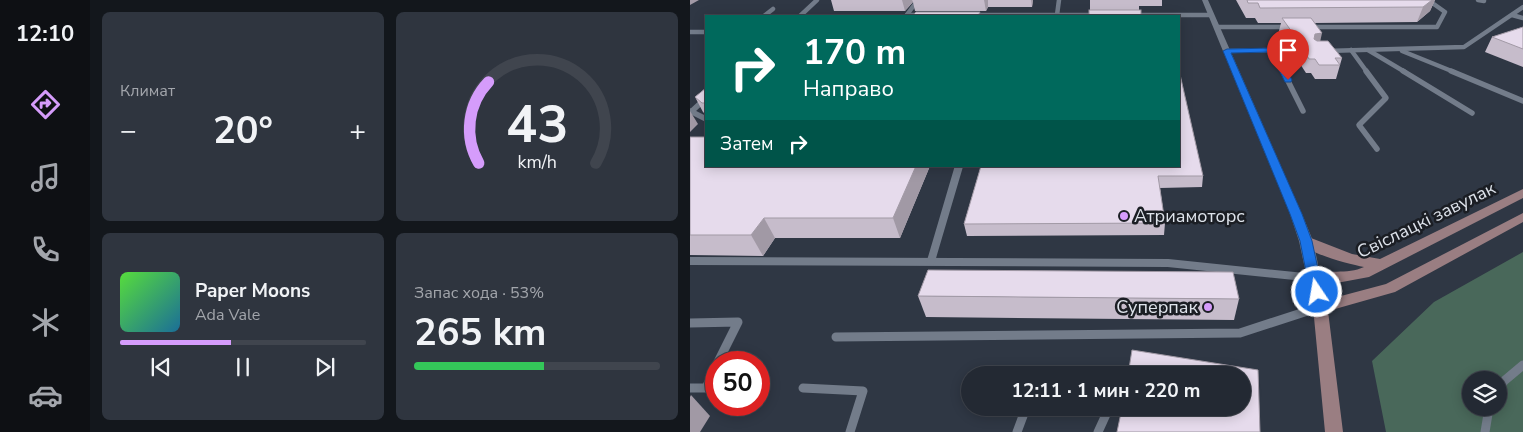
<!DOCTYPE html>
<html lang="ru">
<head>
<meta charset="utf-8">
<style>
	body { margin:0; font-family:"Nunito Sans",sans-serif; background:#2f353f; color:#f1f3f6; height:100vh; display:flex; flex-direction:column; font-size:19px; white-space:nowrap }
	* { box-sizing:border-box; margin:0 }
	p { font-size:16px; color:#a3a6ac }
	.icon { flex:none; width:28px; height:28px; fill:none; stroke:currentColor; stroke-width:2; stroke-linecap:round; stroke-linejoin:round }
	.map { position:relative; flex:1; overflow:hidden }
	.side { display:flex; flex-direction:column; gap:12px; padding:12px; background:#13171c; width:600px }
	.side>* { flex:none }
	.guide { position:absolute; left:15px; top:15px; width:475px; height:152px; border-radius:0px; box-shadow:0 2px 12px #0003,0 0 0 1px #40454e; background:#00695c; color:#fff; overflow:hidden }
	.fabs { position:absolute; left:772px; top:371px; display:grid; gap:10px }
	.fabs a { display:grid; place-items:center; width:45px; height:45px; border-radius:50%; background:#232933; box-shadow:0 2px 12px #0003,0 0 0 1px #40454e; font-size:25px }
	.speed { position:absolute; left:15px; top:351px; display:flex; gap:10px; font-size:25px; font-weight:700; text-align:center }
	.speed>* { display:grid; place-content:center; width:65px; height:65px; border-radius:50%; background:#232933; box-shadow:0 2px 12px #0003,0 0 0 1px #40454e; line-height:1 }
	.speed .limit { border:8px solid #d22; background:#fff; color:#111 }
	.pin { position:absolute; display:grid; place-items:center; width:42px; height:42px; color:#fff; margin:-51px -21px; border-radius:50% 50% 50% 0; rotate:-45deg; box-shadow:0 0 5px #0007 }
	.pin .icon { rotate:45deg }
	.me { position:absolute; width:55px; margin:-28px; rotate:348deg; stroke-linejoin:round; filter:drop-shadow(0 0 4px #0008) }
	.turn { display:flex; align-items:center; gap:18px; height:105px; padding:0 15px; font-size:22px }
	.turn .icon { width:65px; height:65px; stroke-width:2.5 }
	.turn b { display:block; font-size:35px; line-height:42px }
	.then { display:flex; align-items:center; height:48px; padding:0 15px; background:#0003; gap:10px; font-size:19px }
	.big { font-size:38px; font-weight:700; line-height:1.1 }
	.side .tile { flex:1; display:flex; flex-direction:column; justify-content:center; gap:8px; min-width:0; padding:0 18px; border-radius:8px; background:#2f353f }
	.side .dial { align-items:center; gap:0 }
	.dial svg { height:130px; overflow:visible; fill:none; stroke:#40454e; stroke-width:7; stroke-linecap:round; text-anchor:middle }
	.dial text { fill:#f1f3f6; stroke:none }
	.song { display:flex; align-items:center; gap:15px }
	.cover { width:60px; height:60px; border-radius:8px; background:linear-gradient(135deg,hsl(110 70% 55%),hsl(200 70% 35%)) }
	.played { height:5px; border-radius:2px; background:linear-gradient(90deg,#d59cfb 45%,#40454e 45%) }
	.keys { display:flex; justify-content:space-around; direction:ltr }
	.heat { display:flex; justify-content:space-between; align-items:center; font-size:28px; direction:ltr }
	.charge { height:8px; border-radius:4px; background:linear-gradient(90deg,#34c759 53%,#40454e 0) }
	.side .tiles { flex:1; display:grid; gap:12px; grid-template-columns:repeat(2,1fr) }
	.trip { position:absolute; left:271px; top:366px; width:290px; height:50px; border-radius:25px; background:#232933; box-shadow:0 2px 12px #0003,0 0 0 1px #40454e; font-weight:700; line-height:50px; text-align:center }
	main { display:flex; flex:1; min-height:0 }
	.tabs { display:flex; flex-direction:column; width:90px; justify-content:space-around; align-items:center; background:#0e1014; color:#a3a6ac }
	.tabs .icon { width:35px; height:35px }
	.tabs .current { color:#d59cfb }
	.tabs b { font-size:22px; color:#f1f3f6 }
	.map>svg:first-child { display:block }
	.green { fill:#49685a; fill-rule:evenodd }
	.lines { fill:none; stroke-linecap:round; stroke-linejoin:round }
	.service-far3 { stroke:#737c8a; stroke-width:4.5 }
	.service-far2 { stroke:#737c8a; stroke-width:5.5 }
	.service-far1 { stroke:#737c8a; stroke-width:8 }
	.service { stroke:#737c8a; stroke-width:9 }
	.tertiary { fill:#737c8a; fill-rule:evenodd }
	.secondary { fill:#9a7e82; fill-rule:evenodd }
	.wall { fill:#c6bccb }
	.shaded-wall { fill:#a199a5 }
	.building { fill:#e6dbec; stroke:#a199a5 }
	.route { fill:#1a73e8; stroke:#114b97 }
	.poi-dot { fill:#d59cfb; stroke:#1b1e24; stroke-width:2 }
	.labels { text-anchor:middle; stroke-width:5; stroke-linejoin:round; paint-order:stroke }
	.poi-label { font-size:18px; fill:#dee3eb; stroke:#1b1e24; text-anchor:start }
	.street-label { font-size:18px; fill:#dee3eb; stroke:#1b1e24 }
</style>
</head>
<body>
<main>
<nav class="tabs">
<b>12:10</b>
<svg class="icon current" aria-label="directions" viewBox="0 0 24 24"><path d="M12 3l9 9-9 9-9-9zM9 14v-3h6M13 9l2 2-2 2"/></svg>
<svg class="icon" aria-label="music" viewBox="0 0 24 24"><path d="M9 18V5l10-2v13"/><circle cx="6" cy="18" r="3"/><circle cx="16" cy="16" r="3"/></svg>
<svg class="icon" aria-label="phone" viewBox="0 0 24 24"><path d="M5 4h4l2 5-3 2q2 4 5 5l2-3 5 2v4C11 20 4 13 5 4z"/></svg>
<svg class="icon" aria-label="climate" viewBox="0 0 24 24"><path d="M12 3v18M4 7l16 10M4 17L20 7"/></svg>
<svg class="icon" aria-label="car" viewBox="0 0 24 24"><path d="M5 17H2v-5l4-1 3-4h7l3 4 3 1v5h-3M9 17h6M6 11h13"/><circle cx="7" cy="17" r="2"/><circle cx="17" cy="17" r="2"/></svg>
</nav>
<section class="side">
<div class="tiles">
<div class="tile"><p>Климат</p>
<div class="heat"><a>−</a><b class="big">20°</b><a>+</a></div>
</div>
<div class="tile dial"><svg viewBox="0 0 100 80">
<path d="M14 69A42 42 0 1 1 86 69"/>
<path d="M14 69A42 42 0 0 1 20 19" stroke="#d59cfb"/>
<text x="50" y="56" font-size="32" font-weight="700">43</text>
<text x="50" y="72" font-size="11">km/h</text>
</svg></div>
<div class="tile">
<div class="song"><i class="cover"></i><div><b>Paper Moons</b><p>Ada Vale</p></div></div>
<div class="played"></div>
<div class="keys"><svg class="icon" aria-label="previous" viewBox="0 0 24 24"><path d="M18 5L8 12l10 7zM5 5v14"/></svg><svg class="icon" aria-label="pause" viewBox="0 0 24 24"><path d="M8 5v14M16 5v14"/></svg><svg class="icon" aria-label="next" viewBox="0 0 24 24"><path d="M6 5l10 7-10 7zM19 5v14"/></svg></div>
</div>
<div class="tile"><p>Запас хода · 53%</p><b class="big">265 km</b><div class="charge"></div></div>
</div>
</section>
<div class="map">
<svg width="833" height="432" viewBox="0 0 833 432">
	<rect width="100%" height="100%" fill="#2f3744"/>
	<!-- green -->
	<path class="green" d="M833,252V432H696L682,361L744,302ZM781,380H809V408H781Z"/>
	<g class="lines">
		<!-- service-far3 -->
		<g class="service-far3">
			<path d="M788,0L794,1"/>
			<path d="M217,15H232"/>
			<path d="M281,15H409"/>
			<path d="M367,15L369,0"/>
			<path d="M443,15H521"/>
			<path d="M822,15L833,18"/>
			<path d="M74,16L83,9"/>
			<path d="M110,16L127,0"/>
			<path d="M216,16L228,0"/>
			<path d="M527,27H600"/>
			<path d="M619,27H747L755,12L738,0"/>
			<path d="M0,32H16"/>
			<path d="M583,50H601"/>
			<path d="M661,50L677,72"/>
			<path d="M678,50L715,72"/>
			<path d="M537,51L583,50L594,72"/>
			<path d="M636,51L774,47L833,7"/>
			<path d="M712,51L764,72"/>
		</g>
		<!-- service-far2 -->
		<g class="service-far2">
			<path d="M593,71L613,111"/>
			<path d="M676,71L696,98L669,125L687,149"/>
			<path d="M713,71L782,113"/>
			<path d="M761,71L833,101"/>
			<path d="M0,111L16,119"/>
			<path d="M2,111L16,98"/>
		</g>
		<!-- service-far1 -->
		<g class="service-far1">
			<path d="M0,261L478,263L624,278"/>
			<path d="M241,261L269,166"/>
		</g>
		<!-- service -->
		<g class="service">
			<path d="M0,323L48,322L28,362"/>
			<path d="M146,337L550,333L630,307"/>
			<path d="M0,388H16L26,367"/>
			<path d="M113,388L173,391L160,432"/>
			<path d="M809,389L814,381L833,365"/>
			<path d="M327,432L336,408"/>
			<path d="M408,432L419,408"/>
			<path d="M795,432L799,408"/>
		</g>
		<!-- tertiary -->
		<path class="tertiary" d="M512,0H518L612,214L623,241L631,278L629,282L624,283L619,282L617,278L609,241L600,214Z"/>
		<!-- secondary -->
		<path class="secondary" d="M833,189V198L679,277L652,282L632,283L636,300L696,284L833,213V222L705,292L638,311L653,432H635L623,307L617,278L619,274C637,269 657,275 674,267C659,264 618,254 609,241L611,238H621L662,254L690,259Z"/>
	</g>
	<!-- wall -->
	<g class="wall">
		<path d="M141,0H343L342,7H298L296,11H225L223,2L215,11H144Z"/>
		<path d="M400,0H472V6H449V10H400Z"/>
		<path d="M546,0H745L740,11L727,22L624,23L630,41L652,58L646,79H625L621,73H616L603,53L604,48L599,46L589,31L591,23H568L565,18H556Z"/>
		<path d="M833,27V67L795,52L802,37Z"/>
		<path d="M16,88V115L13,112L5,97Z"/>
		<path d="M0,137L16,166H240L210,238H85L73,256L0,255Z"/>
		<path d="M291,166L513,176L512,187L470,188L475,223L474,235L277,236L274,224Z"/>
		<path d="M228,296L549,299L544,320L236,317Z"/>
	</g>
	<!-- shaded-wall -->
	<g class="shaded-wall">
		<path d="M0,0H9L0,5Z"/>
		<path d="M212,0H222L223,2L215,11Z"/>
		<path d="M294,0H298V7L296,11Z"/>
		<path d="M341,0H343L342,7Z"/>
		<path d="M742,0H745L740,11L727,22L733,7Z"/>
		<path d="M632,33L629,47L622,48L625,34Z"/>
		<path d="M0,111L8,124L0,132Z"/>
		<path d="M226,166H240L210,238L203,218Z"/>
		<path d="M74,218L85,238L73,256L61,235Z"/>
		<path d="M1,395L20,416L10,432H0V397Z"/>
	</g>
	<!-- building -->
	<g class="building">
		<path d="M557,0H742L733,7L570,8L568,3H558Z"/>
		<rect x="399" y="10" width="52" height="6"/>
		<path d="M226,12H290L288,16H222Z"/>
		<path d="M592,18H621L632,33L625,34L624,39L627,41H638L652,58H645L650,65H629L625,59H619L607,40V34L602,32Z"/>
		<path d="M833,27V49L802,37Z"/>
		<path d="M489,70L513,176H468L475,223L274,224L291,166H489Z"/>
		<path d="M16,88V103H12L5,97Z"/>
		<path d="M0,137H16V166H226L203,218H74L61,235H0Z"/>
		<path d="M238,270L543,272L549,299L228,296Z"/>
		<path d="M442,350L568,370L570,432H427L432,408H552V375H438Z"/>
	</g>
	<!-- route -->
	<path class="route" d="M585,48L602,80L601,82H595L580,52L541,53L612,214L622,241L633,292L631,296H622L620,292L610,241L600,214L533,51L537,49Z"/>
	<!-- markers -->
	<g class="poi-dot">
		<circle cx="434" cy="216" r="5"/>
		<circle cx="518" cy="307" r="5"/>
	</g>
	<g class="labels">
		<!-- poi labels -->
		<g class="poi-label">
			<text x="444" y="222">Атриамоторс</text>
			<text x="508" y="313" text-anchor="end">Суперпак</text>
		</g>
		<!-- street labels -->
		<g class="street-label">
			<text transform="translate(736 220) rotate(-26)" y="6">Свіслацкі завулак</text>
		</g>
	</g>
</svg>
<div class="fabs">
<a><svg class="icon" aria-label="layers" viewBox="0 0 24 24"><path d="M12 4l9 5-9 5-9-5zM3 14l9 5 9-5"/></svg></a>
</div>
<div class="speed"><div class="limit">50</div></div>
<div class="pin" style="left:598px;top:80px;background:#d93025"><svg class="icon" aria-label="arrive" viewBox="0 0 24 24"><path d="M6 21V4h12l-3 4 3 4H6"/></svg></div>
<svg class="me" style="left:627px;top:292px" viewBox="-20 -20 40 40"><circle r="17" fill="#1a73e8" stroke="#fff" stroke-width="3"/><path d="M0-11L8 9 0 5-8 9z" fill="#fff"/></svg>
<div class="trip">12:11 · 1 мин · 220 m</div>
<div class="guide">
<div class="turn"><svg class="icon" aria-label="right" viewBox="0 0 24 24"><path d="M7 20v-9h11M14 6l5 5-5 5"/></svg><div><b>170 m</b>Направо</div></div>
<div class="then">Затем<svg class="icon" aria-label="right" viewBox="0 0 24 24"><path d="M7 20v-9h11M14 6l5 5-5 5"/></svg></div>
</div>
</div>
</main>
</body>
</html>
